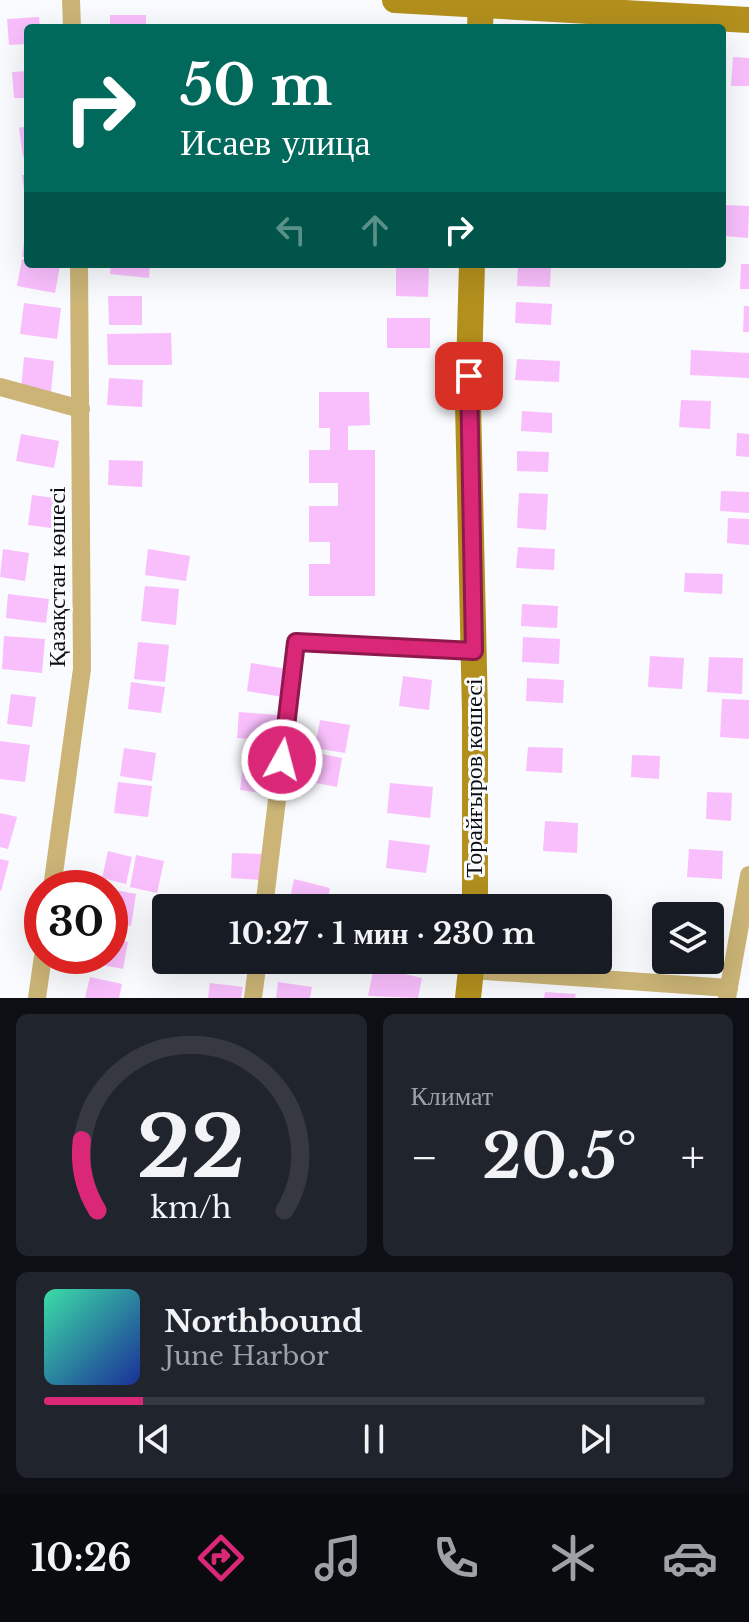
<!DOCTYPE html>
<html lang="ru">
<head>
<meta charset="utf-8">
<style>
	body { margin:0; font-family:"Libre Baskerville",serif; background:#20242c; color:#f1f3f6; height:100vh; display:flex; flex-direction:column; font-size:30px; white-space:nowrap }
	* { box-sizing:border-box; margin:0 }
	p { font-size:26px; color:#9ea1a6 }
	.icon { flex:none; width:44px; height:44px; fill:none; stroke:currentColor; stroke-width:2; stroke-linecap:round; stroke-linejoin:round }
	.map { position:relative; height:998px; overflow:hidden }
	.panel { display:flex; flex-direction:column; gap:16px; padding:16px; background:#0d0f14; flex:1 }
	.panel>* { flex:none }
	.banner { position:absolute; left:24px; top:24px; width:702px; height:244px; border-radius:8px; box-shadow:0 8px 32px #0002; background:#00695c; color:#fff; overflow:hidden }
	.controls { position:absolute; left:652px; top:902px; display:grid; gap:16px }
	.controls a { display:grid; place-items:center; width:72px; height:72px; border-radius:8px; background:#171b24; box-shadow:0 8px 32px #0002; font-size:40px }
	.speed { position:absolute; left:24px; top:870px; display:flex; gap:16px; font-size:40px; font-weight:700; text-align:center }
	.speed>* { display:grid; place-content:center; width:104px; height:104px; border-radius:50%; background:#171b24; box-shadow:0 8px 32px #0002; line-height:1 }
	.speed .limit { border:12px solid #d22; background:#fff; color:#111 }
	.pin { position:absolute; display:grid; place-items:center; width:68px; height:68px; color:#fff; margin:-34px; border-radius:16px; box-shadow:0 4px 12px #0006 }
	.me { position:absolute; width:88px; margin:-44px; rotate:7deg; stroke-linejoin:round; filter:drop-shadow(0 0 6px #0008) }
	.turn { display:flex; align-items:center; gap:28px; height:168px; padding:0 24px; font-size:36px }
	.turn .icon { width:104px; height:104px; stroke-width:2.5 }
	.turn b { display:block; font-size:56px; line-height:68px }
	.lanes { display:flex; align-items:center; height:76px; padding:0 24px; background:#0003; justify-content:center; gap:40px; direction:ltr }
	.lanes .off { opacity:.35 }
	.big { font-size:60px; font-weight:800; line-height:1.1 }
	.panel .card { flex:1; display:flex; flex-direction:column; justify-content:center; gap:12px; min-width:0; padding:0 28px; border-radius:12px; background:#20242c }
	.panel .dial { align-items:center; gap:0 }
	.dial svg { height:208px; overflow:visible; fill:none; stroke:#363941; stroke-width:7; stroke-linecap:round; text-anchor:middle }
	.dial text { fill:#f1f3f6; stroke:none }
	.song { display:flex; align-items:center; gap:24px }
	.cover { width:96px; height:96px; border-radius:12px; background:linear-gradient(135deg,hsl(160 70% 55%),hsl(230 70% 35%)) }
	.played { height:8px; border-radius:4px; background:linear-gradient(90deg,#db2777 15%,#363941 15%) }
	.keys { display:flex; justify-content:space-around; direction:ltr }
	.heat { display:flex; justify-content:space-between; align-items:center; font-size:44px; direction:ltr }
	.panel .tiles { flex:1; display:grid; gap:16px; grid-template-columns:1fr 1fr }
	.card:last-child { grid-column:span 2 }
	.trip { position:absolute; left:152px; top:894px; width:460px; height:80px; border-radius:8px; background:#171b24; box-shadow:0 8px 32px #0002; font-weight:800; line-height:80px; text-align:center }
	.menu { display:flex; height:128px; justify-content:space-around; align-items:center; background:#090b0e; color:#9ea1a6 }
	.menu .icon { width:56px; height:56px }
	.menu .active { color:#db2777 }
	.menu b { font-size:36px; color:#f1f3f6 }
	.map>svg:first-child { display:block }
	.building { fill:#f9bffd }
	.lines { fill:none; stroke-linecap:round; stroke-linejoin:round }
	.street { stroke:#cbb476; stroke-width:18 }
	.secondary { stroke:#b3901d; stroke-width:26 }
	.route-casing { stroke:#8e194d; stroke-width:20 }
	.route { stroke:#db2777; stroke-width:14 }
	.labels { text-anchor:middle; stroke-width:6; stroke-linejoin:round; paint-order:stroke }
	.street-label { font-size:24px; fill:#0c0d10; stroke:#fafbfe }
</style>
</head>
<body>
<div class="map">
<svg width="749" height="998" viewBox="0 0 749 998">
	<rect width="100%" height="100%" fill="#fafbfe"/>
	<!-- building -->
	<g class="building">
		<rect x="110" y="15" width="36" height="13"/>
		<path d="M39,17L40,28H28V44L9,45L7,19Z"/>
		<path d="M733,57L749,58V86H731Z"/>
		<path d="M28,71V98H14L12,72Z"/>
		<path d="M28,126V156L23,157L19,128Z"/>
		<path d="M28,174V207H26L22,175Z"/>
		<path d="M726,205L749,206L748,238L724,236Z"/>
		<path d="M26,226H28V257H22Z"/>
		<path d="M22,259L28,260V264L60,266L55,293L17,286Z"/>
		<path d="M111,264H150L149,278L110,274Z"/>
		<path d="M396,264H429L428,297L396,296Z"/>
		<path d="M518,264H551L550,287L517,286Z"/>
		<path d="M741,264H749V289H740Z"/>
		<path d="M108,296H142V325H109Z"/>
		<path d="M516,302L552,304L551,325L515,323Z"/>
		<path d="M24,303L61,308L57,339L20,334Z"/>
		<path d="M744,306H749V332H743Z"/>
		<rect x="387" y="318" width="43" height="30"/>
		<path d="M171,333L172,365H108L107,334Z"/>
		<path d="M691,350L749,353V378L690,375Z"/>
		<path d="M24,357L54,361L51,392L21,389Z"/>
		<path d="M517,359L560,361L559,382L515,380Z"/>
		<path d="M109,378L143,380L142,407L107,405Z"/>
		<path d="M319,392H369L370,425L348,426V450H375V596H309V564H330V542H309V506H338V483H309V450H330V428H319Z"/>
		<path d="M681,400L711,401L710,429L679,427Z"/>
		<path d="M522,411L552,413V433L521,431Z"/>
		<path d="M737,433L749,434V457L736,456Z"/>
		<path d="M21,434L59,441L54,468L16,461Z"/>
		<path d="M517,451L549,452L548,472L517,471Z"/>
		<path d="M109,460L143,461L142,487L108,485Z"/>
		<path d="M721,491L749,492V513L720,511Z"/>
		<path d="M519,493L548,494L546,530L517,528Z"/>
		<path d="M32,495L62,499L58,529L28,525Z"/>
		<path d="M728,518L749,519V545L727,543Z"/>
		<path d="M518,547L555,549L554,570L516,568Z"/>
		<path d="M3,549L29,553L25,581L0,577Z"/>
		<path d="M148,549L190,556L186,581L145,575Z"/>
		<path d="M685,573L723,574L722,594L684,592Z"/>
		<path d="M145,586L179,589L176,625L141,621Z"/>
		<path d="M8,594L49,599L46,623L6,618Z"/>
		<path d="M522,604L558,606L557,628L521,626Z"/>
		<path d="M4,636L45,639L42,673L2,669Z"/>
		<path d="M523,637L560,639L559,664L522,662Z"/>
		<path d="M138,642L169,645L165,682L134,679Z"/>
		<path d="M650,656L684,658L682,689L648,687Z"/>
		<path d="M709,657L743,658L742,694L707,692Z"/>
		<path d="M251,663L287,669L283,697L247,691Z"/>
		<path d="M403,676L432,680L429,710L399,706Z"/>
		<path d="M527,678L564,680L563,703L526,701Z"/>
		<path d="M131,682L165,687L161,713L128,709Z"/>
		<path d="M11,694L36,697L32,727L7,724Z"/>
		<path d="M722,699L749,700V739L720,737Z"/>
		<path d="M239,712L277,715L275,741L237,738Z"/>
		<path d="M320,720L350,725L345,753L315,748Z"/>
		<path d="M0,741L30,745L25,782L0,779Z"/>
		<path d="M528,747L563,748L562,773L526,771Z"/>
		<path d="M124,748L156,753L152,781L120,776Z"/>
		<path d="M245,749L274,753L269,794L240,790Z"/>
		<path d="M311,752L342,758L337,787L306,781Z"/>
		<path d="M632,755L660,756L659,779L631,777Z"/>
		<path d="M118,782L152,786L148,817L114,813Z"/>
		<path d="M390,783L433,787L430,818L387,813Z"/>
		<path d="M707,792L732,793L731,821L706,819Z"/>
		<path d="M0,813L17,817L8,849L0,847Z"/>
		<path d="M545,821L578,823L577,853L543,851Z"/>
		<path d="M389,840L430,845L426,873L386,868Z"/>
		<path d="M689,849L723,851L722,879L687,877Z"/>
		<path d="M108,851L132,857L126,884L102,878Z"/>
		<path d="M232,853L262,854L261,880L231,878Z"/>
		<path d="M136,855L164,861L157,893L130,887Z"/>
		<path d="M0,859L9,861L1,891H0Z"/>
		<path d="M294,879L330,888L326,908H288Z"/>
		<path d="M110,889L136,894L131,926L110,922Z"/>
		<path d="M392,899L429,903V908H391Z"/>
		<path d="M661,925L666,926V961L659,960Z"/>
		<path d="M110,939L128,942L123,969L91,963L92,956H110Z"/>
		<path d="M374,967L422,978L418,998L368,996Z"/>
		<path d="M90,977L122,984L119,998H85Z"/>
		<path d="M278,982L312,987L310,998H276Z"/>
		<path d="M210,983L243,987L241,998H208Z"/>
		<path d="M545,992L576,994L575,998H544Z"/>
	</g>
	<g class="lines">
		<!-- street -->
		<g class="street">
			<path d="M71,0L72,28"/>
			<path d="M0,387L81,409"/>
			<path d="M52,888L82,669L79,264"/>
			<path d="M264,908L296,642L474,651"/>
			<path d="M471,970L729,988"/>
			<path d="M37,998L43,956"/>
			<path d="M253,998L258,960"/>
			<path d="M727,998L749,875"/>
		</g>
		<!-- secondary -->
		<g class="secondary">
			<path d="M395,0L749,20"/>
			<path d="M480,28L481,0"/>
			<path d="M472,264L468,404L475,713V908"/>
			<path d="M468,998L472,960"/>
		</g>
	</g>
	<g class="lines">
		<!-- route casing -->
		<g class="route-casing">
			<path id="route" d="M282,760L296,642L474,651L469,376"/>
		</g>
		<!-- route -->
		<use href="#route" class="route"/>
	</g>
	<g class="labels">
		<!-- street labels -->
		<g class="street-label">
			<text transform="translate(57 577) rotate(-90)" y="8">Қазақстан көшесі</text>
			<text transform="translate(474 778) rotate(-90)" y="8">Торайғыров көшесі</text>
		</g>
	</g>
</svg>
<div class="controls">
<a><svg class="icon" aria-label="layers" viewBox="0 0 24 24"><path d="M12 4l9 5-9 5-9-5zM3 14l9 5 9-5"/></svg></a>
</div>
<div class="speed"><div class="limit">30</div></div>
<div class="pin" style="left:469px;top:376px;background:#d93025"><svg class="icon" aria-label="arrive" viewBox="0 0 24 24"><path d="M6 21V4h12l-3 4 3 4H6"/></svg></div>
<svg class="me" style="left:282px;top:760px" viewBox="-20 -20 40 40"><circle r="17" fill="#db2777" stroke="#fff" stroke-width="3"/><path d="M0-11L8 9 0 5-8 9z" fill="#fff"/></svg>
<div class="trip">10:27 · 1 мин · 230 m</div>
<div class="banner">
<div class="turn"><svg class="icon" aria-label="right" viewBox="0 0 24 24"><path d="M7 20v-9h11M14 6l5 5-5 5"/></svg><div><b>50 m</b>Исаев улица</div></div>
<div class="lanes"><svg class="icon off" aria-label="left" viewBox="0 0 24 24"><path d="M17 20v-9H6M10 6l-5 5 5 5"/></svg><svg class="icon off" aria-label="ahead" viewBox="0 0 24 24"><path d="M12 20V5M6 11l6-6 6 6"/></svg><svg class="icon" aria-label="right" viewBox="0 0 24 24"><path d="M7 20v-9h11M14 6l5 5-5 5"/></svg></div>
</div>
</div>
<section class="panel">
<div class="tiles">
<div class="card dial"><svg viewBox="0 0 100 80">
<path d="M14 69A42 42 0 1 1 86 69"/>
<path d="M14 69A42 42 0 0 1 8 42" stroke="#db2777"/>
<text x="50" y="56" font-size="32" font-weight="700">22</text>
<text x="50" y="72" font-size="11">km/h</text>
</svg></div>
<div class="card"><p>Климат</p>
<div class="heat"><a>−</a><b class="big">20.5°</b><a>+</a></div>
</div>
<div class="card">
<div class="song"><i class="cover"></i><div><b>Northbound</b><p>June Harbor</p></div></div>
<div class="played"></div>
<div class="keys"><svg class="icon" aria-label="previous" viewBox="0 0 24 24"><path d="M18 5L8 12l10 7zM5 5v14"/></svg><svg class="icon" aria-label="pause" viewBox="0 0 24 24"><path d="M8 5v14M16 5v14"/></svg><svg class="icon" aria-label="next" viewBox="0 0 24 24"><path d="M6 5l10 7-10 7zM19 5v14"/></svg></div>
</div>
</div>
</section>
<nav class="menu">
<b>10:26</b>
<svg class="icon active" aria-label="directions" viewBox="0 0 24 24"><path d="M12 3l9 9-9 9-9-9zM9 14v-3h6M13 9l2 2-2 2"/></svg>
<svg class="icon" aria-label="music" viewBox="0 0 24 24"><path d="M9 18V5l10-2v13"/><circle cx="6" cy="18" r="3"/><circle cx="16" cy="16" r="3"/></svg>
<svg class="icon" aria-label="phone" viewBox="0 0 24 24"><path d="M5 4h4l2 5-3 2q2 4 5 5l2-3 5 2v4C11 20 4 13 5 4z"/></svg>
<svg class="icon" aria-label="climate" viewBox="0 0 24 24"><path d="M12 3v18M4 7l16 10M4 17L20 7"/></svg>
<svg class="icon" aria-label="car" viewBox="0 0 24 24"><path d="M5 17H2v-5l4-1 3-4h7l3 4 3 1v5h-3M9 17h6M6 11h13"/><circle cx="7" cy="17" r="2"/><circle cx="17" cy="17" r="2"/></svg>
</nav>
</body>
</html>
